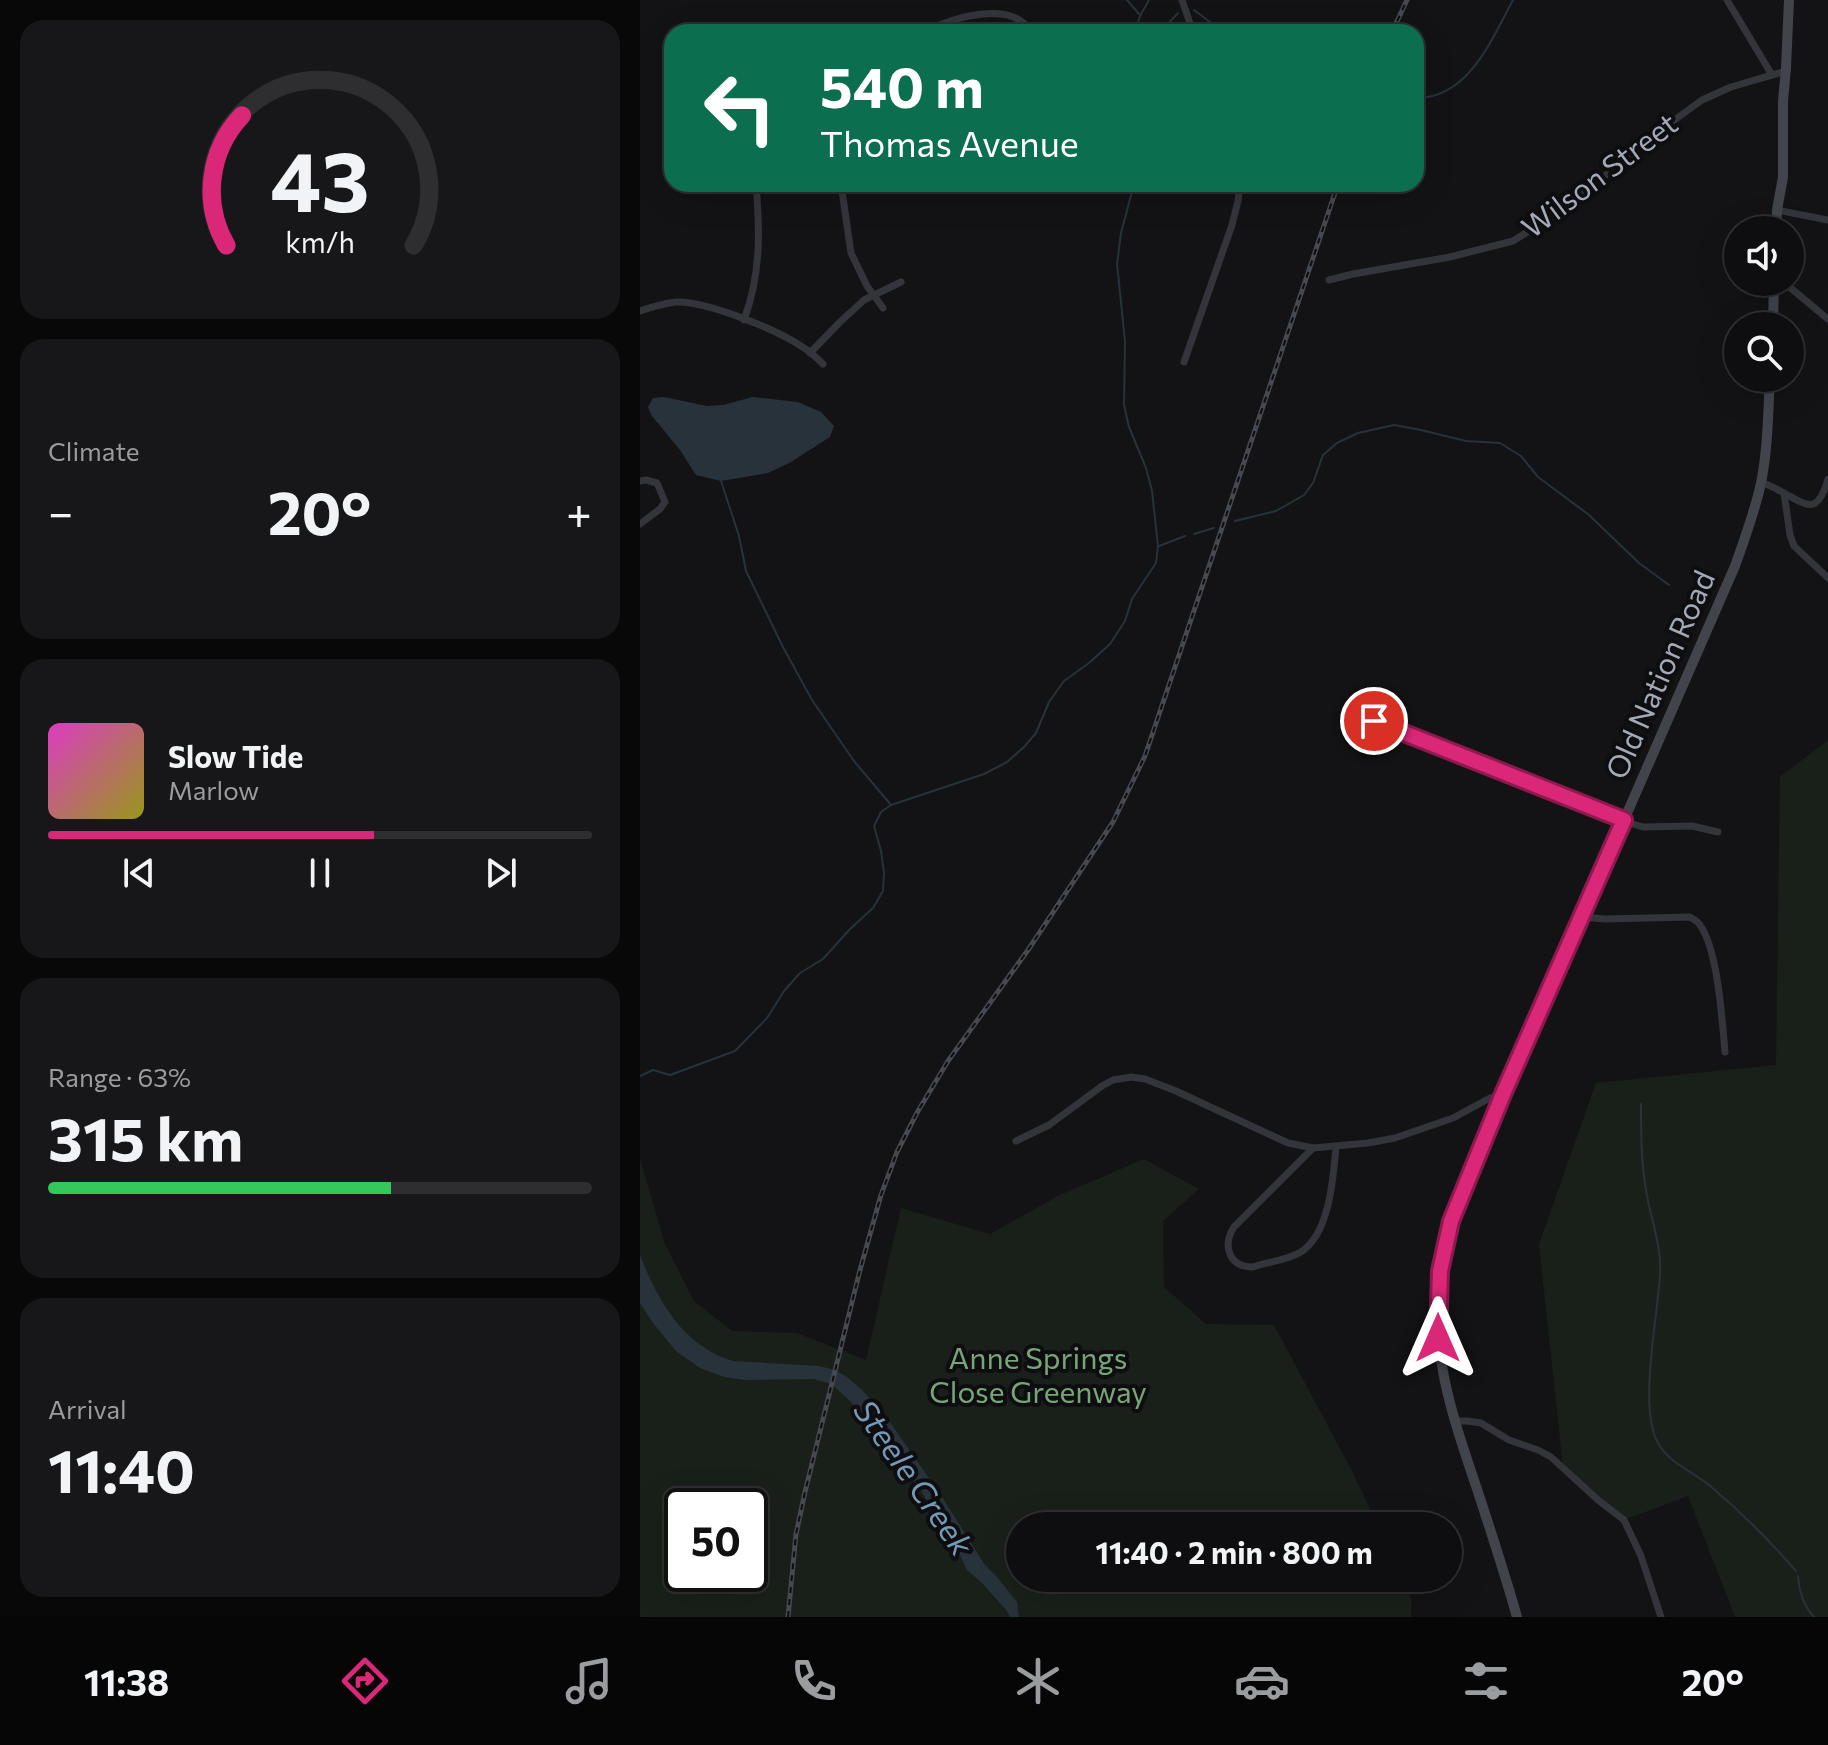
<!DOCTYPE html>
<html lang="en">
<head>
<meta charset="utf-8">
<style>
	body { margin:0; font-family:Commissioner,sans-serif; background:#171719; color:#f1f3f6; height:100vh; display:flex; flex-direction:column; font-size:30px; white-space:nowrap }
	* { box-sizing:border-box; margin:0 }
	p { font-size:26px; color:#9b9c9f }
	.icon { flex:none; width:44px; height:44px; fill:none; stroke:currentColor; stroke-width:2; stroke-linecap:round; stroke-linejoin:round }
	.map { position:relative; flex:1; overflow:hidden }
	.details { display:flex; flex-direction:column; gap:20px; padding:20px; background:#080809; width:640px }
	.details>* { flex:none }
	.hud { position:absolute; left:24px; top:24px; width:760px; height:168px; border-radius:24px; box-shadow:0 8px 32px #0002,0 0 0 2px #2e2e30; background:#0b6e4f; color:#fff; overflow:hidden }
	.controls { position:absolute; left:1084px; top:216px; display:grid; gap:16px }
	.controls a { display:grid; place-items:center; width:80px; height:80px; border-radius:50%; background:#0e0e10; box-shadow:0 8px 32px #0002,0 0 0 2px #2e2e30; font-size:40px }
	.speed { position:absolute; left:24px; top:1488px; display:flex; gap:16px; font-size:40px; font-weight:700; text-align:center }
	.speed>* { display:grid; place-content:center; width:104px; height:104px; border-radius:50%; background:#0e0e10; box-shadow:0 8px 32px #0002,0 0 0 2px #2e2e30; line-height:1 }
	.speed .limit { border:4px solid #111; border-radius:12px; background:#fff; color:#111 }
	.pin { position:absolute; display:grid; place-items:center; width:68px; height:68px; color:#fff; margin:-34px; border:4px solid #fff; border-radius:50%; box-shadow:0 2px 8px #0007 }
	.me { position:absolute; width:88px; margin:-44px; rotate:0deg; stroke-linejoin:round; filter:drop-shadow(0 0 6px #0008) }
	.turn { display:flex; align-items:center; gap:28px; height:168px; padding:0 24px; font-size:36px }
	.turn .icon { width:104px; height:104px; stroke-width:2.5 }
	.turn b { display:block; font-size:56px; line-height:68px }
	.big { font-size:60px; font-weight:700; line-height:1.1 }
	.details .widget { flex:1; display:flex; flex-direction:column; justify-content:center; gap:12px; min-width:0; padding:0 28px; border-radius:24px; background:#171719 }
	.details .dial { align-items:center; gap:0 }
	.dial svg { height:208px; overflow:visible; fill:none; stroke:#2e2e30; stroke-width:7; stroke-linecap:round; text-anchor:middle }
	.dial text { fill:#f1f3f6; stroke:none }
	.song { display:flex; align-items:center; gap:24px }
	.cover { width:96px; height:96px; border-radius:12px; background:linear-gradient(135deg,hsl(310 70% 55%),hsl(60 70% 35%)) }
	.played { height:8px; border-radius:4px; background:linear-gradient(90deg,#db2777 60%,#2e2e30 60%) }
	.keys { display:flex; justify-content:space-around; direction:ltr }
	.heat { display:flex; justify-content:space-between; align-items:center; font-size:44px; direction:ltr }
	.charge { height:12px; border-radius:6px; background:linear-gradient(90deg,#34c759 63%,#2e2e30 0) }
	.trip { position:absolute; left:366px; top:1512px; width:456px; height:80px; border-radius:40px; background:#0e0e10; box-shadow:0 8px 32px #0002,0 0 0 2px #2e2e30; font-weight:700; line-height:80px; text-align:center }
	.dock { display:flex; height:128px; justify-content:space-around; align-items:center; background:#060606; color:#9b9c9f }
	.dock .icon { width:56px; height:56px }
	.dock .selected { color:#db2777 }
	.dock b { font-size:36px; color:#f1f3f6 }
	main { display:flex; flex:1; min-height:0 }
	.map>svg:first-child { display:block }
	.green { fill:#192019; fill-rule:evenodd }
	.water { fill:#28323a }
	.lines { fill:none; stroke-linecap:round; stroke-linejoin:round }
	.stream { stroke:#28323a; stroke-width:2 }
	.street { stroke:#33353a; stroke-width:7 }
	.secondary { stroke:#41444a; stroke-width:10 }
	.rail-casing { stroke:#46494f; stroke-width:5 }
	.rail { stroke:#0e0e10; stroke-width:2; stroke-dasharray:6; stroke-linecap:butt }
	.route-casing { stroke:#8e194d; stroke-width:20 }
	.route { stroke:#db2777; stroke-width:14 }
	.labels { text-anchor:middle; stroke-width:8; stroke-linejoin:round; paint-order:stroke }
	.street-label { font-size:30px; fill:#a3aab7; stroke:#0e0e10 }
	.park-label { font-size:30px; fill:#78a479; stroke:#0e0e10 }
	.water-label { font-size:32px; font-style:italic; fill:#769ab5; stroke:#0e0e10 }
</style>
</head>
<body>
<main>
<section class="details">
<div class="widget dial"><svg viewBox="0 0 100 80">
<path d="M14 69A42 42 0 1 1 86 69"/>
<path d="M14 69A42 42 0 0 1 20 19" stroke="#db2777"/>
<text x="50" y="56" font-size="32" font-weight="700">43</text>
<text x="50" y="72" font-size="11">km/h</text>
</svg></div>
<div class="widget"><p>Climate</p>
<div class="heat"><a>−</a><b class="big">20°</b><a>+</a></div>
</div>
<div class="widget">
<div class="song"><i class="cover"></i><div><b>Slow Tide</b><p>Marlow</p></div></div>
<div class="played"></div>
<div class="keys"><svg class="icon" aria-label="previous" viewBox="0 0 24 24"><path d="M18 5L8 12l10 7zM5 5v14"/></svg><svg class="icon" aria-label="pause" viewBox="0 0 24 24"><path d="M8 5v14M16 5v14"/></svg><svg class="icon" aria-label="next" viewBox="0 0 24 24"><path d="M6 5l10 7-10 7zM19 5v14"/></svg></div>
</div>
<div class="widget"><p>Range · 63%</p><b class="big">315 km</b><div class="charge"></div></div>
<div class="widget"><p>Arrival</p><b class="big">11:40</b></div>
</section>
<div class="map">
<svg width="1188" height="1617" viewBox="0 0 1188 1617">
	<rect width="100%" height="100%" fill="#131315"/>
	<!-- green -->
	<g class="green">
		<path d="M1188,740V1617H1095L1048,1496L984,1520L923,1467L899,1244L956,1083L1136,1065L1140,777Z"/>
		<path d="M0,1159L25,1244L54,1301L92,1331L157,1333L226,1360L261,1208L350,1234L418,1196L504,1159L559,1189L523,1221L524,1287L566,1324L634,1325L713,1473L738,1526H380V1578H762L771,1598V1617H0ZM42,1506H110V1574H42Z"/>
	</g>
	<!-- water -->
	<g class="water">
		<path d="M24,397L67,406L83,405L113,397L158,402L181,412L194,426L190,437L151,462L128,473L81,481L56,475L40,450L12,416L8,407L13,398Z"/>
		<path d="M0,1255C18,1301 43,1346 93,1361L179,1366L195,1370L207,1377L222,1390L245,1415L300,1494L345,1565L358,1578L377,1602L379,1617H370L367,1611L341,1582L327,1570L311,1536L254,1451L208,1399L191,1384L174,1379L106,1380L84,1377L60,1368L36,1351L13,1323L0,1303Z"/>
	</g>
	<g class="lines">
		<!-- stream -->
		<g class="stream">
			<path d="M487,0L499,14"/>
			<path d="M554,10L574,25L622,32"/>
			<path d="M495,32L500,16L509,0"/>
			<path d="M516,32L524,28L538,13"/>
			<path d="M776,98C828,99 852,39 873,0"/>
			<path d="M81,481L99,536L106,571L143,647L172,700L214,761L251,805"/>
			<path d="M595,521L636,511L664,495L673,483L683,455L697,443L718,433L754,425L781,430L826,441L860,443L881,456L898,477L949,515L999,563L1029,585"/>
			<path d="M554,534L574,528"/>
			<path d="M519,546L545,536"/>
			<path d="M0,1076L13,1070L30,1075L95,1051L127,1018L144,991L160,973L183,959L209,930L233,908L243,891L244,873L241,851L234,826L241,812L251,805L344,774L367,762L384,747L396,733L409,702L424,681L449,663L470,644L485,621L492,599L516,563L518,546L512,491L506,468L489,427L484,405L485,341L477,264L481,233L494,184"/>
			<path d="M1001,1104C1001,1133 1001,1161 1006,1190C1010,1217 1022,1246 1020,1274C1018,1316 998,1408 1018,1443C1029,1463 1052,1471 1069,1485C1101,1512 1129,1540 1156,1571"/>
			<path d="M1158,1576C1159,1592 1163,1605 1174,1617"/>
		</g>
		<!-- street -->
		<g class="street">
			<path d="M542,0L553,32"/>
			<path d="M1087,0L1132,75"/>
			<path d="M283,32C317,16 372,0 391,32"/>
			<path d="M201,184L211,253L227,286L243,308"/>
			<path d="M1137,210L1188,220"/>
			<path d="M689,280L713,274L810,257L873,241L920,212L1033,121L1062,100L1091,87L1146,71"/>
			<path d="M1139,282L1147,285L1188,319"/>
			<path d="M0,311C12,307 24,303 36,302C67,301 138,330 164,348C171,352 177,358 183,364"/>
			<path d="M104,320C121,274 120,232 116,184"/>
			<path d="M170,353L200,322L224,300L261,282"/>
			<path d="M544,362L592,225L598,201L600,184"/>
			<path d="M0,481L6,480L17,483L25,502L20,509L0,524"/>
			<path d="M1121,482C1127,485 1134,487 1140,491C1167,505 1177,517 1188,479"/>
			<path d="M1144,493L1150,535L1154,546L1188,578"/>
			<path d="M710,713L821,754L993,824L1003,827L1052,826L1078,832"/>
			<path d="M942,917L965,919L1050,917C1054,920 1058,921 1060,925C1078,950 1082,1020 1085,1052"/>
			<path d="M376,1141L409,1125L462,1086L473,1080L491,1077L505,1079L536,1091L648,1143L673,1148L728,1143L755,1138L813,1118L850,1098L863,1094"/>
			<path d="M673,1148L594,1227C582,1246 589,1267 613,1267C628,1262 648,1260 661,1252C690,1233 693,1178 696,1147"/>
			<path d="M814,1421H827L841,1423L869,1440L898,1450L911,1457L958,1500L984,1520L1001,1556L1021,1617"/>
		</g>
		<!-- secondary -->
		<g class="secondary">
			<path d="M1136,230L1137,210L1143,177V101L1146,68L1149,0"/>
			<path d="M1133,326L1134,282"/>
			<path d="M877,1617C865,1574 851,1532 837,1489C812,1415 789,1350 800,1270C804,1239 815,1211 826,1182L1095,566C1105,538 1115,511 1121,483C1128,448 1128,413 1130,378"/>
		</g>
		<!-- rail casing -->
		<g class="rail-casing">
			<g id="rail">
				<path d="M752,32L767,0"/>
				<path d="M148,1617L156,1534L165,1492L220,1270L241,1195L257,1152L278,1111L308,1061L388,950L473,822L505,756L698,184"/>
			</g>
		</g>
		<!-- rail -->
		<use href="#rail" class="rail"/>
	</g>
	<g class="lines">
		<!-- route casing -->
		<g class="route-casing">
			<path id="route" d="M734,721L984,820L863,1094L811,1221L800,1271L798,1338"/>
		</g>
		<!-- route -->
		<use href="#route" class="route"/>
	</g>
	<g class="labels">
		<!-- street labels -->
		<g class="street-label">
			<text transform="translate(960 176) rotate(-37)" y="10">Wilson Street</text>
			<text transform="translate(1021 675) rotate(-66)" y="10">Old Nation Road</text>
		</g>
		<!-- park labels -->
		<g class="park-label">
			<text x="398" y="1369">Anne Springs<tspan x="398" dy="34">Close Greenway</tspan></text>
		</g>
		<!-- water labels -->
		<g class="water-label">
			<text transform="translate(273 1478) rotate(55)" y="11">Steele Creek</text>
		</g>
	</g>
</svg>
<div class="controls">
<a><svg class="icon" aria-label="sound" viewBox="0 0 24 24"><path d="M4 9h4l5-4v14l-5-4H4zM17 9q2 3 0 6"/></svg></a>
<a><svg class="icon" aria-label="search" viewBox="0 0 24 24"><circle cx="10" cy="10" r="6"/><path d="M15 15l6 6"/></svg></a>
</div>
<div class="speed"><div class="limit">50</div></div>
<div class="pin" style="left:734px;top:721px;background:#d93025"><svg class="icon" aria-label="arrive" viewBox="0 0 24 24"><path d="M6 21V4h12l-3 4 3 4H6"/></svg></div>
<svg class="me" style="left:798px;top:1338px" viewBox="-20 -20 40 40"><path d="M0-17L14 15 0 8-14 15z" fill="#db2777" stroke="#fff" stroke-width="4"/></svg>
<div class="trip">11:40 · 2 min · 800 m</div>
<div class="hud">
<div class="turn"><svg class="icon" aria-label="left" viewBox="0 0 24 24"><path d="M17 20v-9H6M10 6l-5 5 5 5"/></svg><div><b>540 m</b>Thomas Avenue</div></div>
</div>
</div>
</main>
<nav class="dock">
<b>11:38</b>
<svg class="icon selected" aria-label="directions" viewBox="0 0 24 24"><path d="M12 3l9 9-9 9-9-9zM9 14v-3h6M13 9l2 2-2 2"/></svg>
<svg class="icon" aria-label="music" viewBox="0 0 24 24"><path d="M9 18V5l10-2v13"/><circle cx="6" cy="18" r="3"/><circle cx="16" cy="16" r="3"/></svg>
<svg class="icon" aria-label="phone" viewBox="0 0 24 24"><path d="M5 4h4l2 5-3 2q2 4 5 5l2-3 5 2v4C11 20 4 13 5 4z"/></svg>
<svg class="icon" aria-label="climate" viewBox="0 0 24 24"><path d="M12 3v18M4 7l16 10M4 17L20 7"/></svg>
<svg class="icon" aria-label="car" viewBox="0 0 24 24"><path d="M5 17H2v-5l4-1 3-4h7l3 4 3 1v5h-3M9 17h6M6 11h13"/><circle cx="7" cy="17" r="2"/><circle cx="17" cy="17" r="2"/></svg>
<svg class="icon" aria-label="filters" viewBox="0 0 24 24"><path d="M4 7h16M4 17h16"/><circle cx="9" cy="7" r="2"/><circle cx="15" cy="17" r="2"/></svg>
<b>20°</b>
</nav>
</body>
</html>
